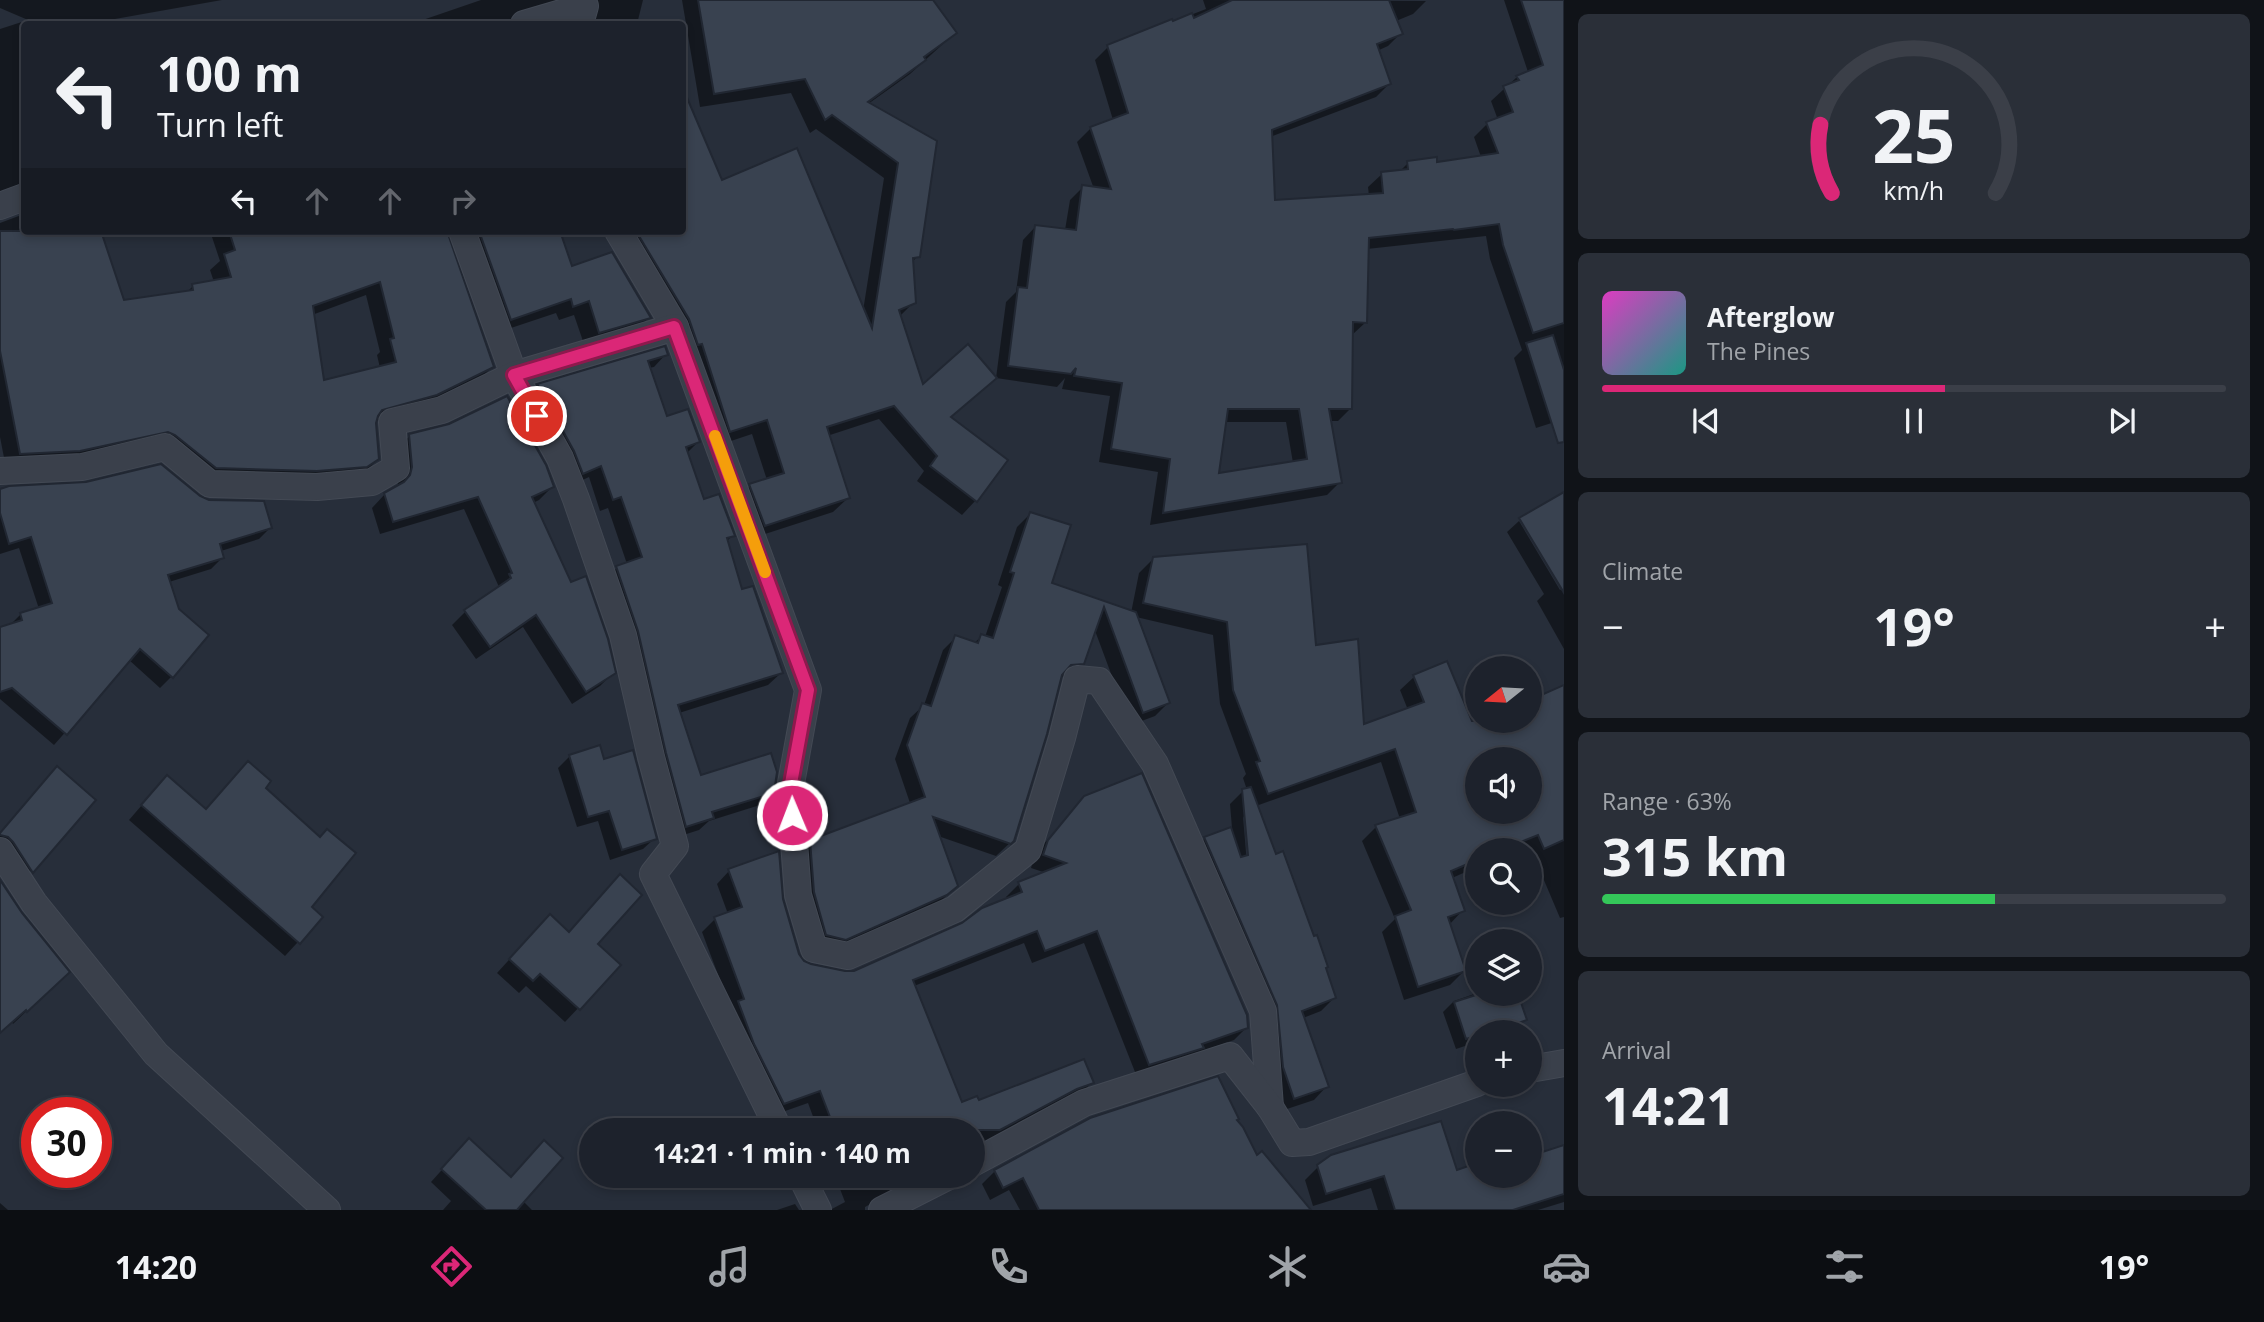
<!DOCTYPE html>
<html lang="en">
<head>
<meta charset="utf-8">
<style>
	body { margin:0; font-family:"Open Sans",sans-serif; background:#2a2f38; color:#f1f3f6; height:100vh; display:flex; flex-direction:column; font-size:26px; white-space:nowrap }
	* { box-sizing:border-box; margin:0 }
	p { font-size:23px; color:#a0a4a9 }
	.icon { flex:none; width:38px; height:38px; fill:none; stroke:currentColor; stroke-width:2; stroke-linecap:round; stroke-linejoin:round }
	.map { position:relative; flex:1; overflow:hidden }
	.panel { display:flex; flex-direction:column; gap:14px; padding:14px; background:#101318; width:700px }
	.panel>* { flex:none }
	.hud { position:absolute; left:21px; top:21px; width:665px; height:214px; border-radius:7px; box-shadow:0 4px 10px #0003,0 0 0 2px #3b3f48; background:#1d222c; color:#f1f3f6; overflow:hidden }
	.needle { width:46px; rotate:252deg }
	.tools { position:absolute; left:1465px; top:656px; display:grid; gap:14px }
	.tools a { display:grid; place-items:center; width:77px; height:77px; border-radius:50%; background:#1d222c; box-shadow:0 4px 10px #0003,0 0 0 2px #3b3f48; font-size:35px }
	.speed { position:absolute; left:21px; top:1097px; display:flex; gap:14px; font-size:35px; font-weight:700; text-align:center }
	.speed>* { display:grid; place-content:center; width:91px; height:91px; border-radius:50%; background:#1d222c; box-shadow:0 4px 10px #0003,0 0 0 2px #3b3f48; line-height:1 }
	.speed .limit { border:10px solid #d22; background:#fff; color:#111 }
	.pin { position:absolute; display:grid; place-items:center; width:60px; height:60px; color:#fff; margin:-30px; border:4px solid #fff; border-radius:50%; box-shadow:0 2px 7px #0007 }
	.me { position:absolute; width:77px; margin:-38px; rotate:359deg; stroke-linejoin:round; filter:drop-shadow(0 0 5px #0008) }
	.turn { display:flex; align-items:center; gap:24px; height:147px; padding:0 21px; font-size:32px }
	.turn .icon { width:91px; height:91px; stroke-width:2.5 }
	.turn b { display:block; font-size:49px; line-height:60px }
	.lanes { display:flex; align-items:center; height:66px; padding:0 21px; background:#0003; justify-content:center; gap:35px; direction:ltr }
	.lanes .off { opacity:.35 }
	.big { font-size:52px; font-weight:700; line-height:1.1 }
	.panel .tile { flex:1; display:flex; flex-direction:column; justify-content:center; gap:10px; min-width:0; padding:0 24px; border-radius:10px; background:#2a2f38 }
	.panel .dial { align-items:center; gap:0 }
	.dial svg { height:182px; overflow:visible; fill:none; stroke:#3b3f48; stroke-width:7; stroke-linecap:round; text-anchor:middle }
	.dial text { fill:#f1f3f6; stroke:none }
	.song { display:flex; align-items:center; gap:21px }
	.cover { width:84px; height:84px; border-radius:10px; background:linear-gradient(135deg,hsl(310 70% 55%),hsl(170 70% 35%)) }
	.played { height:7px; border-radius:4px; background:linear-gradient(90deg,#db2777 55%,#3b3f48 55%) }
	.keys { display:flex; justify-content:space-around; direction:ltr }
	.heat { display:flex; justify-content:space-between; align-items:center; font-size:38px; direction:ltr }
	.charge { height:10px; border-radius:5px; background:linear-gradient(90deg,#34c759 63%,#3b3f48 0) }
	.trip { position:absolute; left:579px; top:1118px; width:406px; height:70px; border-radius:35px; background:#1d222c; box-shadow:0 4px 10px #0003,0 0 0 2px #3b3f48; font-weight:700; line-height:70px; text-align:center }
	.dock { display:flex; height:112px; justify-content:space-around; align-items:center; background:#0c0e12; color:#a0a4a9 }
	.dock .icon { width:49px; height:49px }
	.dock .on { color:#db2777 }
	.dock b { font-size:32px; color:#f1f3f6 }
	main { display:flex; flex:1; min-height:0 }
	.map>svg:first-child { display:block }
	.shadow { fill:#0007; fill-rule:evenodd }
	.building { fill:#394250; stroke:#212732; stroke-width:2; fill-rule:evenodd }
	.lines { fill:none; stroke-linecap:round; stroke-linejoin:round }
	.minor-casing { stroke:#434954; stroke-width:28 }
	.minor { stroke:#3a404b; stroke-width:26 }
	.route-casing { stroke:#8e194d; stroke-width:18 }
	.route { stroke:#db2777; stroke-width:12 }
	.slow { stroke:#f59e0b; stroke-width:12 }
</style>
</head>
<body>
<main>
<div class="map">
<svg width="1564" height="1210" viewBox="0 0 1564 1210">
	<rect width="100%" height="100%" fill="#272e3a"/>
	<!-- shadow -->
	<g class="shadow">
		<path d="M0,0H222L115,19L117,24H24V206L0,197V29L28,20L0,8Z"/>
		<path d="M481,0H643L637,24H586L565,5L507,22V24H411Z"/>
		<path d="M682,0H930L955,33L910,74L868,104L935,142L918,256L911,263L914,302L899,317L922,387L980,392L949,418L976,500L962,515L917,481L924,471L879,419L827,436L848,498L833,512L750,539L736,500L750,486L767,480L752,434L716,446L615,231H682V96L687,97L721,182L863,311L884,178L816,129L810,133L791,93L700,107Z"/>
		<path d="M1203,0L1426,1L1413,14L1396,21L1401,33L1388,46L1377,51L1389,84L1376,97L1270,137L1274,202L1369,196L1368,187L1382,174L1399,172L1408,163L1436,164L1481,157L1474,137L1487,124L1498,120L1491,101L1517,77L1528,72L1504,0H1564V419L1536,428L1514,358L1522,350L1490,259L1486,236L1367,249L1366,322L1352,335L1351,408L1338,421H1329L1340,482L1327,495L1150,525L1158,472L1099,462L1110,396L1062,389L1065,378L1057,387L996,378L1006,302L1016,292L1023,240L1036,226L1065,230L1070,200L1083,187L1094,189L1077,142L1090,129L1113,120L1095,60L1108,47L1206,9ZM1224,422H1286L1293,463L1217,476Z"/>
		<path d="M24,214V231H99L123,302L187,292L193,286L214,282L210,270L220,261L210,231H445L492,367L478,381L421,409L375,421L378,459L363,474L201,482L160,449L6,468L0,437V223ZM366,295L380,352L377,355L380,368L322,382L312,315Z"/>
		<path d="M453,231H558L571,269L649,317L635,332L585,347L574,315L559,320L556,313L496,333Z"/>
		<path d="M666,354L654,367L649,368L666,418L698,442L687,453L703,501L733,535L726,542L741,591L781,673L768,685L679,713L700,777L773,792L760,805L709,821L699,830L674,838L604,580L617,568L627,564L608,508L600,511L589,477L570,486L526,399L538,386Z"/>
		<path d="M410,436L552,487L539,500L533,503L614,672L600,686L572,704L523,627L476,659L452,625L465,612L499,587L464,509L380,534L372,508L385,494L398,487L396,449Z"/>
		<path d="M83,484L199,498L270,528L259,539L221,551L223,557L211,569L169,582L172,676L160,688L129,660L54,745L0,699V629L9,626L21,614L39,609L19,548L0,554V488Z"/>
		<path d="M1564,494V649L1537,601L1544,594L1507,532L1519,521L1560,590L1563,588L1523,520H1519Z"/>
		<path d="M1030,514L1050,584L1131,613L1139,573L1153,559L1315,647L1362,727L1408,710L1400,690L1414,677L1472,726L1484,721H1530V702L1564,687V917L1560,918L1535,859L1530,861V850H1525L1524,847L1517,850H1477V867L1452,878L1463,910L1449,925L1464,971L1450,985L1404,1000L1382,932L1395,919L1362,841L1376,827L1400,819L1381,762L1256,806L1275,856L1324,969L1334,998L1321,1011L1303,1018L1327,1086L1314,1100L1281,1111L1265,1019L1192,852L1205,838L1232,828L1230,804L1243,791L1247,790L1243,778L1246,774L1220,704L1213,635L1136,617L1168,703L1155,716L1139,722H1129L1094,628L1082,663L1069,676L1060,677L1013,840L996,856L938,836L956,886L943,899L932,908L832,952L814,948L797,855L811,841L910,803L895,759L910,718L924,705L943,650L956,637L974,643L982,636L985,637L1002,587L998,585L1017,527ZM1477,760H1530V812H1477ZM1243,816L1247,824L1251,864H1247Z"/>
		<path d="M570,756L603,761L655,838L643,849L610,860L598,821L577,827L558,768Z"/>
		<path d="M248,763L263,788L309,907L321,917L285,956L129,820L154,791L205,811Z"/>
		<path d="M44,782L93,801L19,884L0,856V833Z"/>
		<path d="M1085,797L1247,1027L1234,1040L1197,1053L1190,1060L1137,1077L1084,943L1032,963L1024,943L914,986L961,1104L1091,1083L1079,1096L973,1149V1130H818L808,1103L771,1116L702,932L715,919L728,914L717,884L729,871L781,900L798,955L803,962L810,966L854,972L963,925L1007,900L1006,897L1019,884L1046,873L1031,868L1035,854Z"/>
		<path d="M0,883L54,985L13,1024L12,1022L0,1033Z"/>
		<path d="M536,930L568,933L596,944L619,965L565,1022L526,986L519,993L497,973Z"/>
		<path d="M1477,993L1516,994L1525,1020L1515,1030L1507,1032H1477V1042L1456,1049L1443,1012L1454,1001Z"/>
		<path d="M1235,1120L1285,1210H1020L1009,1190L990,1200L982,1184L995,1171Z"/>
		<path d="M1564,1147V1202L1538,1210H1378L1371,1188L1313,1206L1305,1180L1318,1167L1456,1172L1477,1165V1176H1530V1158Z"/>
		<path d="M457,1153L523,1201L532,1210H443L451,1201L431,1182Z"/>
		<path d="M835,1176H921L896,1186L887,1195L865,1207V1210H830L845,1202Z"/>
		<path d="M0,1203L8,1210H0Z"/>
		<path d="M795,1204L799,1210H777Z"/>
	</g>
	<!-- building -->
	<g class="building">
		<path d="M698,0H933L957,33L924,57L926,60L868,102L937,141L920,257L913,258L916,303L899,310L923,384L968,344L997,378L951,417L1008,460L977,502L930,466L937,456L894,406L827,427L850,498L765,526L749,484L784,473L767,420L730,432L702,344L698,345L689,319L636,231H682V86L722,180L797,148L872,328L898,163L832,115L825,120L805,79L714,94Z"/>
		<path d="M1232,0H1389L1403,34L1377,44L1391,84L1272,130L1275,200L1383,193L1381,172L1408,169L1407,161L1437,157V162L1498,153L1486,122L1513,112L1503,86L1519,80L1516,76L1543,65L1521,0H1564V323L1533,333L1503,245L1499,224L1454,230L1453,229L1369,238L1367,323L1353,322L1352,409H1329L1342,483L1163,513L1170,459L1111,449L1122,383L1074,376L1076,368L1071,374L1008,366L1018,287L1027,288L1035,225L1076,230L1082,185L1111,189L1090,127L1128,113L1107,45L1172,19L1173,21L1192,13L1194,18ZM1228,409H1299L1307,459L1219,473Z"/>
		<path d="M0,231H101L124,300L193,290L192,284L231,277L224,254L235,250L229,231H447L494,367L437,395L382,410L378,416L376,423L379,459L367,467L317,471L216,468L175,435L168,432L80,451L20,454L0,351ZM380,282L394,338L390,339L396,362L324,380L313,306Z"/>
		<path d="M479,231H560L572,266L612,252L651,318L599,333L589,301L573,307L571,299L511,320Z"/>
		<path d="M1553,335L1564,370V442L1558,443L1526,343Z"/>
		<path d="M665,346L668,355L648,361L667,416L688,409L700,442L686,447L704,499L719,494L735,536L727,538L742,589L753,586L783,673L678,705L701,775L771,753L777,772L774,793L712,812L714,818L686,827L666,753L638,631L616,566L642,557L621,497L613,500L601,466L583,474L574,451L537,384Z"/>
		<path d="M507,396L546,465L554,487L532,497L571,582L586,576L608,639L616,673L586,692L536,615L490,647L464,610L511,578L509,574L512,573L478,497L393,522L384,493L404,482L410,475L412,467L409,434L449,424Z"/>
		<path d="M161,464L200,496L209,500L264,501L272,528L220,544L224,558L168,575L179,609L209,635L173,678L140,649L67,735L12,688L0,692V627L22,620L20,613L52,603L31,537L9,544L0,513V489L9,486L86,482Z"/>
		<path d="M1564,492V593L1519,518Z"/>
		<path d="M1030,512L1071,525L1052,583L1136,612L1170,703L1143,713L1104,607L1084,664L1071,665L1062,675L1047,734L1014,841L1011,844L933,817L958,886L947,895L846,940L826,935L814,892L810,840L925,797L907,745L922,703L931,706L955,635L978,643L981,634L993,638L1014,573L1010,572Z"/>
		<path d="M1307,544L1316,645L1358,639L1364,724L1424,702L1413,675L1447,661L1472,721H1530V700L1564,685V840L1544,849L1538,835L1501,850H1477V860L1451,871L1465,911L1448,917L1466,971L1418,987L1395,916L1411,910L1375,825L1416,812L1395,749L1268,794L1256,762L1260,761L1233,690L1227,622L1143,603L1153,557ZM1477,760H1530V812H1477Z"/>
		<path d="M600,745L604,759L633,750L657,839L622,850L609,811L588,817L569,755Z"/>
		<path d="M248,761L271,781L266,788L320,837L327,829L356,853L312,907L323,917L300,944L141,805L167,775L206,809Z"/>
		<path d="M57,766L96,800L33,873L13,842L8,837L0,835V833Z"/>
		<path d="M1142,773L1247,1015L1248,1028L1202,1044L1204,1048L1149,1065L1097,931L1045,951L1037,931L913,980L962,1102L977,1096L979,1100L1084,1059L1094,1083L1077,1089L1000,1130H835L820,1091L784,1104L754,1044L738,1001L744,999L714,917L742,907L728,869L779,851L783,899L799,954L804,961L811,964L845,971H854L962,923L982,908L1022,892L1018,882L1066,863L1043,855L1048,840L1084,796Z"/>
		<path d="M1251,787L1276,854L1283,851L1314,936L1317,935L1328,967L1326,968L1336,998L1302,1011L1329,1087L1294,1099L1283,1067L1277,1005L1204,837L1231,827L1241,857L1248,855L1242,789Z"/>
		<path d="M620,874L642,895L598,944L621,965L580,1010L540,974L533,981L509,959L550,914L569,932Z"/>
		<path d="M0,880L22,913L70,972L27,1012L26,1010L0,1033Z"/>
		<path d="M1479,994H1518L1527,1020L1495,1031L1477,1032V1036L1466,1039L1454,1002Z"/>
		<path d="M1218,1076L1239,1119L1237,1120L1243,1127L1257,1155L1262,1151L1311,1210H1039L1023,1178L1003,1188L994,1170L1090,1118Z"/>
		<path d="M1441,1121L1457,1170L1477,1163V1176H1530V1156L1564,1145V1194L1513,1210H1395L1384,1176L1326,1194L1317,1165L1331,1155Z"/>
		<path d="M469,1138L511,1177L544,1140L563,1158L517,1210H486L441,1169Z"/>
	</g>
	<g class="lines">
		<!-- minor casing -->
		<g class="minor-casing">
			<g id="minor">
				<path d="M524,24L585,6L580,24"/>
				<path d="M0,206L24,197"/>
				<path d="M462,231L514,375L560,458L576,499L623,635L651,757L675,846L653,874L779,1130"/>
				<path d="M618,231L675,327L808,690L790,789L798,895L814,949L848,956L955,909L1028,850L1062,738L1077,679L1099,681L1155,764L1263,1011L1270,1107"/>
				<path d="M0,471L82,467L165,447L210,484L317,487L372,482L396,468L392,422L442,410L514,375L675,327"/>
				<path d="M0,851L34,903L156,1054L327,1210"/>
				<path d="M1530,1069L1564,1063"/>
				<path d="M973,1163L1084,1103L1230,1056L1270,1107L1292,1143L1309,1142L1477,1083"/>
				<path d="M801,1176L818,1210"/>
				<path d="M882,1210L949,1176"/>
			</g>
		</g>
		<!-- minor -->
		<use href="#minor" class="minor"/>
	</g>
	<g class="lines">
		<!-- route casing -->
		<g class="route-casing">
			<path id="route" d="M537,416L514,375L674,327L808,690L790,789L792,815"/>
		</g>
		<!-- route -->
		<use href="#route" class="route"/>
		<!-- slow -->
		<path class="slow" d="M715,436L765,572"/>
	</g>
</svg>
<div class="tools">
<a><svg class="needle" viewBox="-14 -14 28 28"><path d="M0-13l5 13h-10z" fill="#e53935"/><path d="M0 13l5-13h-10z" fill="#a0a4a9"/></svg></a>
<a><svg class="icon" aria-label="sound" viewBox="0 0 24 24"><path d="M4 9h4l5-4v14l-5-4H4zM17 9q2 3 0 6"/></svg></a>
<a><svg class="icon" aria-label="search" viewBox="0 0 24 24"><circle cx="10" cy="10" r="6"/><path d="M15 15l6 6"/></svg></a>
<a><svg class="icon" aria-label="layers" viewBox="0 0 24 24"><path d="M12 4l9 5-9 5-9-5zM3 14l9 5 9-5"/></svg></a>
<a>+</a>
<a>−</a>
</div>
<div class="speed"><div class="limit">30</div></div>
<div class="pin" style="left:537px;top:416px;background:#d93025"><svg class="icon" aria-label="arrive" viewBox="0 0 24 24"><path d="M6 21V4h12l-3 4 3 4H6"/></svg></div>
<svg class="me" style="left:792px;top:815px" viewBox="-20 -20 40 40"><circle r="17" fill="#db2777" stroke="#fff" stroke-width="3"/><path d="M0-11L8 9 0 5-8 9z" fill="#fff"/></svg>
<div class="trip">14:21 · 1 min · 140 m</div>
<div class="hud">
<div class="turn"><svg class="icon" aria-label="left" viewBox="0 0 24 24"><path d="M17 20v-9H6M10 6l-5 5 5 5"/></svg><div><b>100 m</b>Turn left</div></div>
<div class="lanes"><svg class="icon" aria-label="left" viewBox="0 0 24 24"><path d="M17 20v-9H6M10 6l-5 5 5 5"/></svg><svg class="icon off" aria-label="ahead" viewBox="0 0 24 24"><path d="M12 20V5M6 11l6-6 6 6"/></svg><svg class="icon off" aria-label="ahead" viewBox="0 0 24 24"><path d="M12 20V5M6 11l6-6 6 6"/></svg><svg class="icon off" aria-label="right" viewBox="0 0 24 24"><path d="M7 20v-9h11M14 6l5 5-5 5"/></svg></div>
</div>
</div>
<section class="panel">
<div class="tile dial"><svg viewBox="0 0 100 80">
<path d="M14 69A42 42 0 1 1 86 69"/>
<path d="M14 69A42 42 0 0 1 9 39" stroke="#db2777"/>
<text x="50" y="56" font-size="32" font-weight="700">25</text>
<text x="50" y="72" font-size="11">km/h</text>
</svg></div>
<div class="tile">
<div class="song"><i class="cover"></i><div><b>Afterglow</b><p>The Pines</p></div></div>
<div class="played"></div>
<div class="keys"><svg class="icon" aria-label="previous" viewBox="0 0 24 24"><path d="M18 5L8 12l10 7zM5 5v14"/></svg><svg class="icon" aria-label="pause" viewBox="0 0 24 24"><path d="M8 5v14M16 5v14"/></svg><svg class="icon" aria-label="next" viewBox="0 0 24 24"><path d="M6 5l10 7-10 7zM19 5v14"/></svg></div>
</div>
<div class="tile"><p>Climate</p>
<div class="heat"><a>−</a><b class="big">19°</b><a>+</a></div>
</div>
<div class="tile"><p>Range · 63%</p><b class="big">315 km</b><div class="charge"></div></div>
<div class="tile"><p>Arrival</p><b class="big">14:21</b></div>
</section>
</main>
<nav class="dock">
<b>14:20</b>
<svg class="icon on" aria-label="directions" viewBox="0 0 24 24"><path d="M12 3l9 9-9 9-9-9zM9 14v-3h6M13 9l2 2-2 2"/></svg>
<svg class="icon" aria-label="music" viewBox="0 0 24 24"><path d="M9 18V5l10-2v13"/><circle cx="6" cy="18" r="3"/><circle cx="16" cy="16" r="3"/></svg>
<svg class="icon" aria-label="phone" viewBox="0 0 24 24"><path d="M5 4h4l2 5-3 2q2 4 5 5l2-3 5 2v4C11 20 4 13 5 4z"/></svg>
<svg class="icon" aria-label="climate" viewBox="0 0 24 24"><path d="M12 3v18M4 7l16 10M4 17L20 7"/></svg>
<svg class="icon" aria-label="car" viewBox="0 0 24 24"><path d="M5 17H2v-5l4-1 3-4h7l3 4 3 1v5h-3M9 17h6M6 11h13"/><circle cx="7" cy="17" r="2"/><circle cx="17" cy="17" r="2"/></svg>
<svg class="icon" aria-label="filters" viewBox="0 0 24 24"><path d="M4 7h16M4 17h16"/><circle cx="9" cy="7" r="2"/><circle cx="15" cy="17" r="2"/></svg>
<b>19°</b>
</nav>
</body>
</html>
